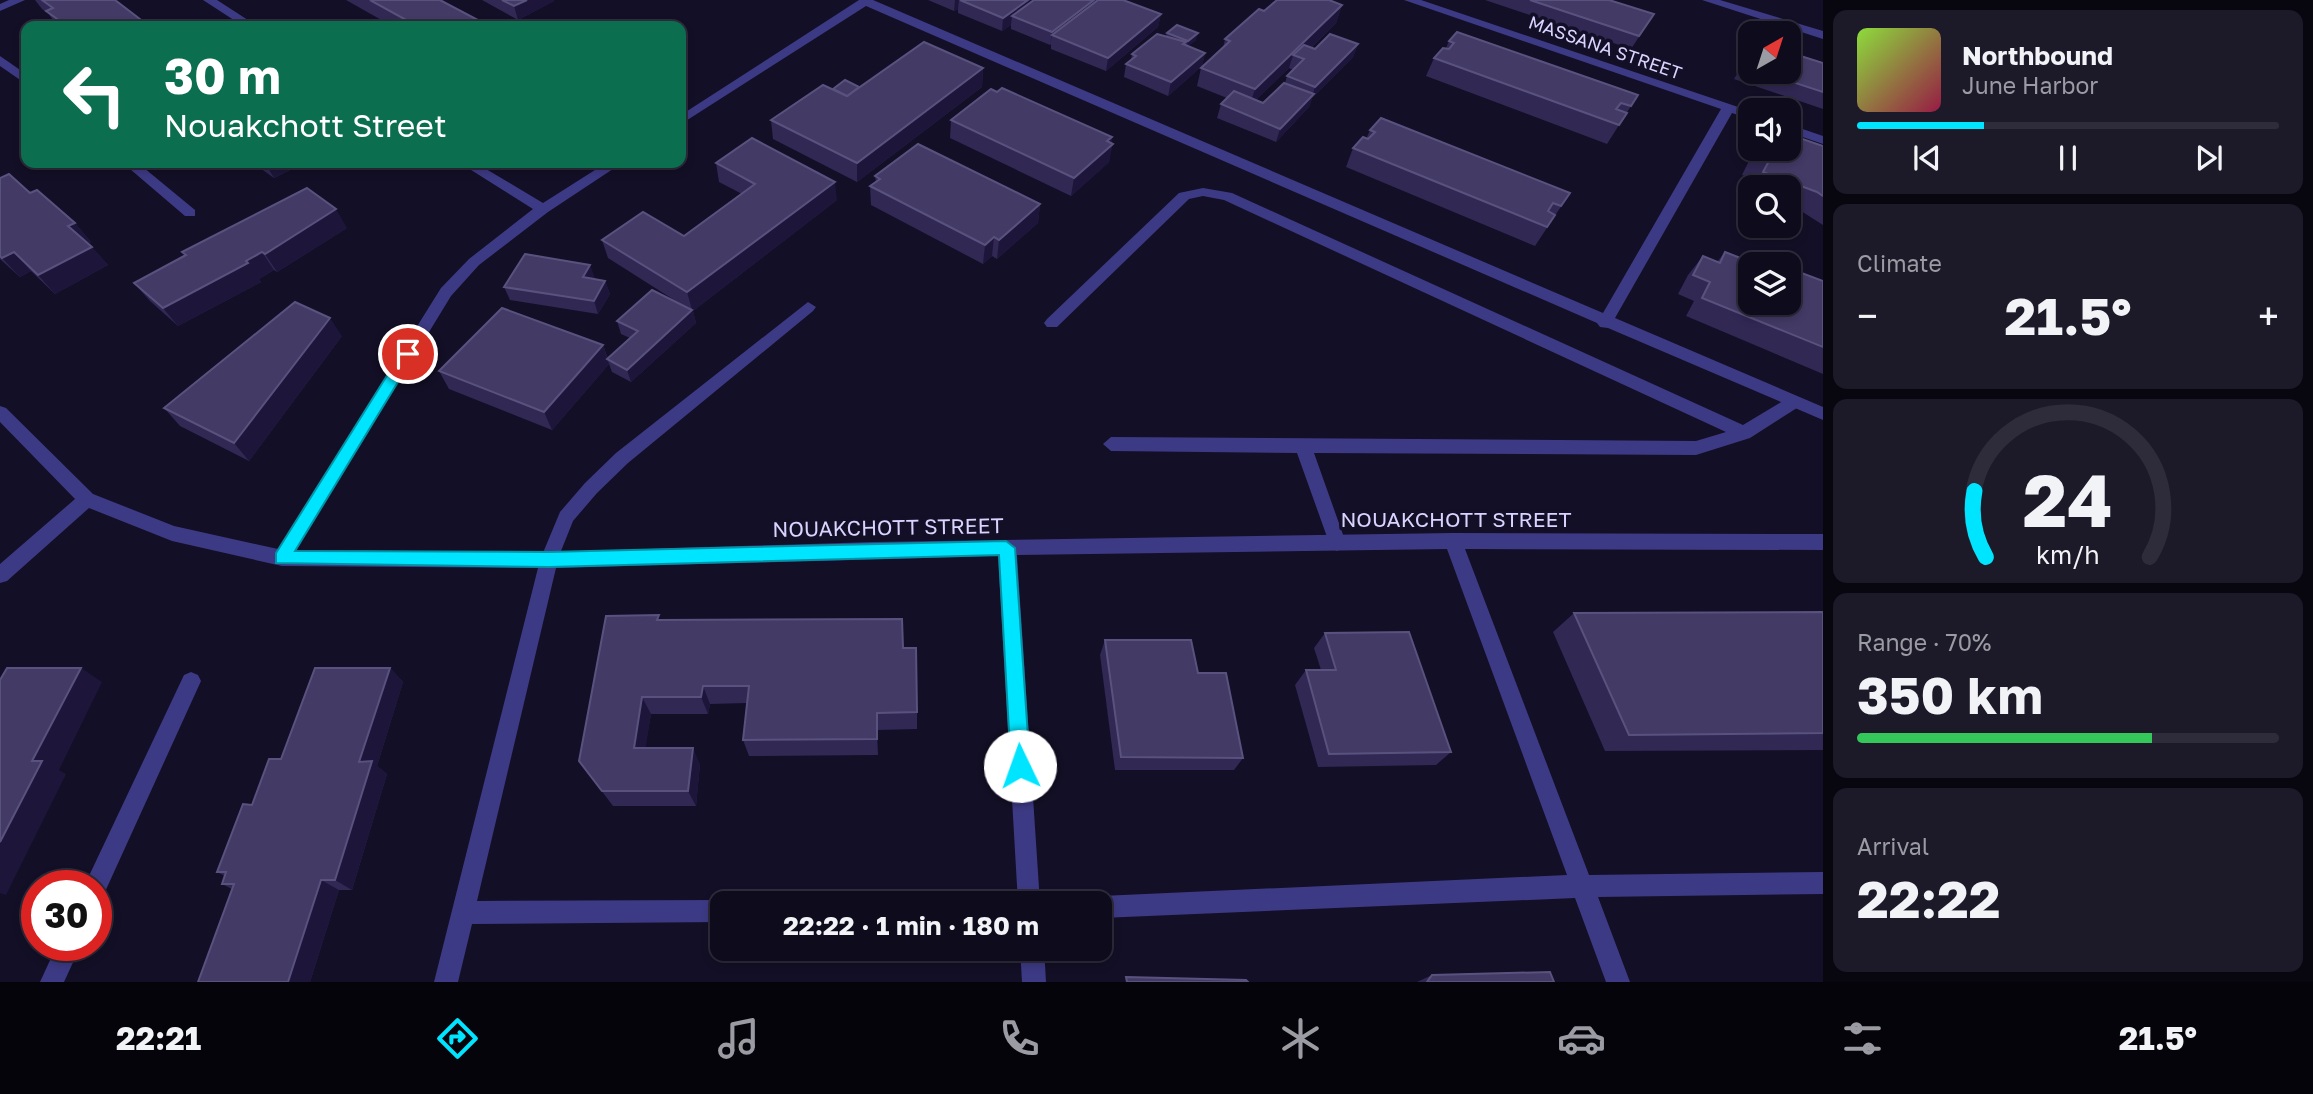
<!DOCTYPE html>
<html lang="en">
<head>
<meta charset="utf-8">
<style>
	body { margin:0; font-family:"Golos Text",sans-serif; background:#1c1929; color:#f1f3f6; height:100vh; display:flex; flex-direction:column; font-size:26px; white-space:nowrap }
	* { box-sizing:border-box; margin:0 }
	p { font-size:23px; color:#9b9ba3 }
	.icon { flex:none; width:38px; height:38px; fill:none; stroke:currentColor; stroke-width:2; stroke-linecap:round; stroke-linejoin:round }
	.map { position:relative; flex:1; overflow:hidden }
	.sheet { display:flex; flex-direction:column; gap:10px; padding:10px; background:#08060f; width:490px }
	.sheet>* { flex:none }
	.guide { position:absolute; left:21px; top:21px; width:665px; height:147px; border-radius:14px; box-shadow:0 4px 10px #0003,0 0 0 2px #2e2b3b; background:#0b6e4f; color:#fff; overflow:hidden }
	.needle { width:46px; rotate:39deg }
	.controls { position:absolute; left:1738px; top:21px; display:grid; gap:14px }
	.controls a { display:grid; place-items:center; width:63px; height:63px; border-radius:14px; background:#0e0b1c; box-shadow:0 4px 10px #0003,0 0 0 2px #2e2b3b; font-size:35px }
	.speed { position:absolute; left:21px; top:870px; display:flex; gap:14px; font-size:35px; font-weight:700; text-align:center }
	.speed>* { display:grid; place-content:center; width:91px; height:91px; border-radius:50%; background:#0e0b1c; box-shadow:0 4px 10px #0003,0 0 0 2px #2e2b3b; line-height:1 }
	.speed .limit { border:10px solid #d22; background:#fff; color:#111 }
	.pin { position:absolute; display:grid; place-items:center; width:60px; height:60px; color:#fff; margin:-30px; border:4px solid #fff; border-radius:50%; box-shadow:0 2px 7px #0007 }
	.me { position:absolute; width:77px; margin:-38px; rotate:357deg; stroke-linejoin:round; filter:drop-shadow(0 0 5px #0008) }
	.turn { display:flex; align-items:center; gap:24px; height:147px; padding:0 28px; font-size:32px }
	.turn .icon { width:91px; height:91px; stroke-width:2.5 }
	.turn b { display:block; font-size:49px; line-height:60px }
	.big { font-size:52px; font-weight:700; line-height:1.1 }
	.sheet .card { flex:1; display:flex; flex-direction:column; justify-content:center; gap:10px; min-width:0; padding:0 24px; border-radius:14px; background:#1c1929 }
	.sheet .dial { align-items:center; gap:0 }
	.dial svg { height:182px; overflow:visible; fill:none; stroke:#2e2b3b; stroke-width:7; stroke-linecap:round; text-anchor:middle }
	.dial text { fill:#f1f3f6; stroke:none }
	.song { display:flex; align-items:center; gap:21px }
	.cover { width:84px; height:84px; border-radius:10px; background:linear-gradient(135deg,hsl(90 70% 55%),hsl(340 70% 35%)) }
	.played { height:7px; border-radius:4px; background:linear-gradient(90deg,#00e5ff 30%,#2e2b3b 30%) }
	.keys { display:flex; justify-content:space-around; direction:ltr }
	.heat { display:flex; justify-content:space-between; align-items:center; font-size:38px; direction:ltr }
	.charge { height:10px; border-radius:5px; background:linear-gradient(90deg,#34c759 70%,#2e2b3b 0) }
	.trip { position:absolute; left:710px; top:891px; width:402px; height:70px; border-radius:14px; background:#0e0b1c; box-shadow:0 4px 10px #0003,0 0 0 2px #2e2b3b; font-weight:700; line-height:70px; text-align:center }
	.dock { display:flex; height:112px; justify-content:space-around; align-items:center; background:#06040b; color:#9b9ba3 }
	.dock .icon { width:49px; height:49px }
	.dock .active { color:#00e5ff }
	.dock b { font-size:32px; color:#f1f3f6 }
	main { display:flex; flex:1; min-height:0 }
	.map>svg:first-child { display:block }
	.lines { fill:none; stroke-linecap:round; stroke-linejoin:round }
	.lane { fill:#3d3a85; fill-rule:evenodd }
	.street { fill:#3d3a85; fill-rule:evenodd }
	.wall { fill:#312854; fill-rule:evenodd }
	.shaded-wall { fill:#1d163a }
	.building { fill:#433a66; stroke:#5a527e; stroke-width:2 }
	.route { fill:#00e5ff; stroke:#0095a6; stroke-width:2 }
	.labels { text-anchor:middle; stroke-width:7; stroke-linejoin:round; paint-order:stroke }
	.far-street-label { font-size:18px; fill:#d9d4ff; stroke:#130f26 }
	.street-label { font-size:21px; fill:#d9d4ff; stroke:#130f26 }
</style>
</head>
<body>
<main>
<div class="map">
<svg width="1823" height="982" viewBox="0 0 1823 982">
	<rect width="100%" height="100%" fill="#130f26"/>
	<g class="lines">
		<!-- lane -->
		<g class="lane">
			<path d="M0,56L26,74V84L0,66Z"/>
			<path d="M123,163H138L195,210V216H185Z"/>
			<path d="M1203,188L1232,193L1743,425L1788,398L1794,396L1802,402L1800,406L1750,438L1696,455L1314,453L1346,543L1343,548L1337,551L1331,548L1297,453L1111,451L1103,444L1111,437L1696,441L1726,432L1224,200L1203,196L1189,199L1057,327H1047L1044,323L1047,319L1179,193Z"/>
			<path d="M808,302L816,307L813,311L628,463L597,493L573,521L555,566L549,568L543,566L540,560L560,512L585,483L616,453Z"/>
		</g>
		<!-- street -->
		<g class="street">
			<path d="M9,0H25L0,11V4Z"/>
			<path d="M203,0H217L257,26H243Z"/>
			<path d="M859,0H873L1603,313L1721,109L1404,0H1421L1750,111V119L1732,113L1615,318L1823,407V420L1608,328L1600,327L1597,323L866,6L681,124V115Z"/>
			<path d="M1702,0H1720L1823,31V39Z"/>
			<path d="M1788,124L1823,136V144L1788,132Z"/>
			<path d="M460,163H476L543,203L606,163H622L548,212L479,265L451,296L296,550L549,552L873,542L1453,533L1823,534V550L1465,549L1589,875L1823,872V894L1598,897L1630,982H1606L1575,898L1101,918V903H1091L1093,899L1101,896L1567,875L1447,549L1017,555L1040,903H1018L998,556L556,568L477,901L723,900L731,903H723V922L472,924L458,982H434L538,568L282,566L172,541L89,508L7,581L0,583V564L75,499L0,422V406L6,408L93,494L174,526L278,549L441,288L469,259L533,209Z"/>
			<path d="M191,672L198,675L201,681L104,894L96,897V886H85L88,878L184,675Z"/>
			<path d="M57,945H81L64,982H40Z"/>
			<path d="M1020,948H1044L1046,982H1022Z"/>
		</g>
	</g>
	<!-- wall -->
	<g class="wall">
		<path d="M35,0H115L149,26H57L48,13L42,9Z"/>
		<path d="M346,0H440L476,19L478,26H392Z"/>
		<path d="M482,0H553L554,1L518,20Z"/>
		<path d="M928,0H1123L1161,14L1158,27L1106,71L1051,49V44L1050,45L1011,29V25L1002,31L958,13V9L954,11Z"/>
		<path d="M1485,0H1609L1654,14L1631,49Z"/>
		<path d="M1342,5L1336,23L1311,48L1315,49L1358,44L1353,57L1312,98L1309,107L1276,142L1217,118L1221,104L1227,98L1197,86L1201,68L1223,48L1225,39L1264,11ZM1289,68L1293,70L1287,76L1285,83L1263,103L1256,100Z"/>
		<path d="M1167,33L1196,40L1188,46L1205,53L1202,66L1168,96L1124,77L1126,64L1131,60L1132,54L1166,36Z"/>
		<path d="M1449,41L1638,95L1607,144L1426,76L1434,58L1446,48Z"/>
		<path d="M1750,53V72H1788L1823,63V109L1734,79Z"/>
		<path d="M983,68L982,87L857,182L773,139L771,120L833,89L859,87Z"/>
		<path d="M951,120L1112,137L1109,162L1071,196L950,138Z"/>
		<path d="M1370,130L1570,193L1535,246L1346,167L1353,148L1366,139Z"/>
		<path d="M1823,146V225L1801,211L1788,206V187H1750V192L1748,191L1754,179L1742,175L1750,159L1758,149H1788Z"/>
		<path d="M253,163H304L274,178Z"/>
		<path d="M716,163L837,200L693,311L696,323L631,382L612,372L609,364L552,430L449,389L439,371L603,345L608,359L630,338L621,334L617,321L682,305L608,258L602,240L684,236L742,194L719,182Z"/>
		<path d="M875,176L1040,204L1038,223L997,259L992,256L983,264L871,205L870,186L876,182Z"/>
		<path d="M0,178L30,193L75,223L91,242L88,243L108,265L55,294L31,271L20,277L0,259Z"/>
		<path d="M347,228L277,272L274,270L259,279L261,282L178,326L150,301L134,283L185,255L182,252Z"/>
		<path d="M1725,252L1750,303L1823,281V374L1686,316L1694,301L1678,294L1688,275L1703,256L1717,262Z"/>
		<path d="M595,278L594,279L605,281L610,294L598,314L510,300L504,287Z"/>
		<path d="M342,336L249,461L180,426L164,408Z"/>
		<path d="M1823,612V750L1605,751L1553,632L1574,613Z"/>
		<path d="M661,620L903,648L917,712V729L878,730V755L749,756L743,740L747,703L710,704L708,714H651L645,748L700,764L696,806H613L579,761Z"/>
		<path d="M1325,633L1451,752L1436,765L1318,767L1295,685L1306,670H1321L1314,648Z"/>
		<path d="M1105,640L1243,758L1234,770H1115L1100,655Z"/>
		<path d="M390,668L403,682L377,766L387,774L352,890H339L310,982H198L232,889L222,884L225,876L217,872L252,805L281,759Z"/>
		<path d="M1432,975L1554,982H1417Z"/>
	</g>
	<!-- shaded-wall -->
	<g class="shaded-wall">
		<path d="M527,0H553L554,1L518,20L514,6Z"/>
		<path d="M955,0H959L958,9L954,11Z"/>
		<path d="M1028,0H1034L1012,16L1011,25L1002,31L1003,18Z"/>
		<path d="M1094,0H1107L1052,35L1050,45L1052,32Z"/>
		<path d="M1342,5L1336,23L1300,58L1293,55L1289,68L1249,107L1255,89Z"/>
		<path d="M1161,14L1158,27L1106,71L1108,58Z"/>
		<path d="M476,19L478,26H462Z"/>
		<path d="M1198,33L1196,40L1186,48L1188,41Z"/>
		<path d="M1358,44L1353,57L1312,98L1309,107L1276,142L1280,129L1312,96L1315,87Z"/>
		<path d="M1205,53L1202,66L1168,96L1171,82Z"/>
		<path d="M983,68L982,87L857,182V163Z"/>
		<path d="M1112,137L1111,145L1113,144L1109,162L1071,196L1074,178Z"/>
		<path d="M265,163H304L274,178Z"/>
		<path d="M835,182L837,200L693,311L696,323L631,382L627,370L692,310L687,292Z"/>
		<path d="M1040,204L1038,223L997,259L999,240Z"/>
		<path d="M336,209L347,228L277,272L265,254Z"/>
		<path d="M75,223L91,242L84,245L68,226Z"/>
		<path d="M994,237L992,256L983,264L985,245Z"/>
		<path d="M92,247L108,265L55,294L38,275Z"/>
		<path d="M14,252L31,271L20,277L2,258Z"/>
		<path d="M262,252L274,270L259,279L261,282L178,326L163,308Z"/>
		<path d="M590,265L595,278L587,290L583,277Z"/>
		<path d="M605,281L610,294L598,314L594,301Z"/>
		<path d="M330,318L342,336L249,461L234,443Z"/>
		<path d="M603,345L609,364L552,430L544,412Z"/>
		<path d="M81,668L102,682L59,770L66,774L6,895L0,893V842L32,761Z"/>
		<path d="M390,668L403,682L377,766L387,774L352,890L335,880L359,762Z"/>
		<path d="M703,686L710,704L708,714L701,697Z"/>
		<path d="M642,697L651,714L643,764L634,748Z"/>
		<path d="M877,713L878,730V755L877,739Z"/>
		<path d="M693,748L700,764L696,806L688,791Z"/>
		<path d="M321,880L339,890L310,982H288Z"/>
	</g>
	<!-- building -->
	<g class="building">
		<path d="M42,0H115L149,26H67L46,11L53,8Z"/>
		<path d="M370,0H440L476,19L462,26H417Z"/>
		<path d="M502,0H527L514,6Z"/>
		<path d="M960,0H1028L1003,18Z"/>
		<path d="M1034,0H1094L1052,32L1012,16Z"/>
		<path d="M1098,0H1123L1161,14L1108,58L1052,35Z"/>
		<path d="M1277,0H1329L1342,5L1255,89L1201,68L1230,41L1225,39L1259,9L1264,11Z"/>
		<path d="M1530,0H1609L1654,14L1639,36Z"/>
		<path d="M1177,25L1198,33L1188,41L1167,33Z"/>
		<path d="M1457,32L1638,95L1631,106L1621,103L1616,109L1627,113L1619,125L1434,58L1443,48L1449,49L1454,43L1449,41Z"/>
		<path d="M1157,34L1186,42L1183,44L1205,53L1171,82L1126,64L1136,56L1132,54Z"/>
		<path d="M1330,34L1358,44L1315,87L1287,76L1304,59L1293,55L1304,45L1315,49Z"/>
		<path d="M924,42L983,68L857,163L771,120L823,85L847,96Z"/>
		<path d="M1788,52L1823,63V92L1762,72H1788Z"/>
		<path d="M1748,58L1750,59V68L1743,65Z"/>
		<path d="M845,80L859,87L847,96L833,89Z"/>
		<path d="M1284,83L1314,94L1280,129L1221,104L1234,91L1263,103Z"/>
		<path d="M1002,88L1112,137L1107,141L1113,144L1074,178L951,120L991,89L997,92Z"/>
		<path d="M1381,118L1570,193L1561,206L1553,203L1548,211L1555,215L1547,227L1353,148L1363,137L1368,139L1375,132L1370,130Z"/>
		<path d="M1788,134L1823,146V196L1817,192L1763,172L1769,161L1757,156L1760,149H1788Z"/>
		<path d="M752,138L835,182L687,292L602,240L643,212L684,236L755,184L716,163Z"/>
		<path d="M918,144L1040,204L999,240L994,237L985,245L870,186L880,179L875,176Z"/>
		<path d="M9,174L30,193L37,190L75,223L68,226L92,247L38,275L14,252L2,258L0,256V178Z"/>
		<path d="M307,188L336,209L265,254L262,252L246,261L248,263L163,308L134,283L186,255L182,252Z"/>
		<path d="M1725,252L1756,264H1750V303H1788V272H1799L1823,281V347L1702,298L1710,282L1693,275L1703,256L1720,263Z"/>
		<path d="M525,254L590,265L583,277L605,281L594,301L504,287Z"/>
		<path d="M652,290L692,310L627,370L607,359L638,331L617,321Z"/>
		<path d="M295,302L330,318L234,443L164,408Z"/>
		<path d="M502,308L603,345L544,412L439,371Z"/>
		<path d="M1823,612V733L1629,735L1574,613Z"/>
		<path d="M659,615L657,620L902,619L903,648H916L917,712L877,713V739L743,740L749,686H703L701,697H642L634,748H693L688,791H602L579,761L606,616Z"/>
		<path d="M1409,632L1451,752L1329,754L1306,670H1336L1325,633Z"/>
		<path d="M1105,640H1191L1198,673H1226L1243,758L1121,757Z"/>
		<path d="M7,668H81L32,761H42L0,842V680Z"/>
		<path d="M315,668H390L359,762L372,761L335,880H321L288,982H198L234,884H222L226,872H217L243,804L252,805L269,759H281Z"/>
		<path d="M1550,972L1554,982H1427L1432,975Z"/>
		<path d="M1126,977L1246,980L1248,982H1127Z"/>
	</g>
	<!-- route -->
	<path class="route" d="M408,348L415,354L295,551L549,552L1006,541L1015,548L1030,766L1027,773L1020,776L1014,773L1011,766L999,555L549,567L276,563V553L403,350Z"/>
	<g class="labels">
		<!-- far-street labels -->
		<g class="far-street-label">
			<text transform="translate(1605 48) rotate(19)" y="6">MASSANA STREET</text>
		</g>
		<!-- street labels -->
		<g class="street-label">
			<text x="1456" y="527">NOUAKCHOTT STREET</text>
			<text transform="translate(888 528) rotate(-1)" y="7">NOUAKCHOTT STREET</text>
		</g>
	</g>
</svg>
<div class="controls">
<a><svg class="needle" viewBox="-14 -14 28 28"><path d="M0-13l5 13h-10z" fill="#e53935"/><path d="M0 13l5-13h-10z" fill="#9b9ba3"/></svg></a>
<a><svg class="icon" aria-label="sound" viewBox="0 0 24 24"><path d="M4 9h4l5-4v14l-5-4H4zM17 9q2 3 0 6"/></svg></a>
<a><svg class="icon" aria-label="search" viewBox="0 0 24 24"><circle cx="10" cy="10" r="6"/><path d="M15 15l6 6"/></svg></a>
<a><svg class="icon" aria-label="layers" viewBox="0 0 24 24"><path d="M12 4l9 5-9 5-9-5zM3 14l9 5 9-5"/></svg></a>
</div>
<div class="speed"><div class="limit">30</div></div>
<div class="pin" style="left:408px;top:354px;background:#d93025"><svg class="icon" aria-label="arrive" viewBox="0 0 24 24"><path d="M6 21V4h12l-3 4 3 4H6"/></svg></div>
<svg class="me" style="left:1020px;top:766px" viewBox="-20 -20 40 40"><circle r="19" fill="#fff"/><path d="M0-13L10 11 0 6-10 11z" fill="#00e5ff"/></svg>
<div class="trip">22:22 · 1 min · 180 m</div>
<div class="guide">
<div class="turn"><svg class="icon" aria-label="left" viewBox="0 0 24 24"><path d="M17 20v-9H6M10 6l-5 5 5 5"/></svg><div><b>30 m</b>Nouakchott Street</div></div>
</div>
</div>
<section class="sheet">
<div class="card">
<div class="song"><i class="cover"></i><div><b>Northbound</b><p>June Harbor</p></div></div>
<div class="played"></div>
<div class="keys"><svg class="icon" aria-label="previous" viewBox="0 0 24 24"><path d="M18 5L8 12l10 7zM5 5v14"/></svg><svg class="icon" aria-label="pause" viewBox="0 0 24 24"><path d="M8 5v14M16 5v14"/></svg><svg class="icon" aria-label="next" viewBox="0 0 24 24"><path d="M6 5l10 7-10 7zM19 5v14"/></svg></div>
</div>
<div class="card"><p>Climate</p>
<div class="heat"><a>−</a><b class="big">21.5°</b><a>+</a></div>
</div>
<div class="card dial"><svg viewBox="0 0 100 80">
<path d="M14 69A42 42 0 1 1 86 69"/>
<path d="M14 69A42 42 0 0 1 9 40" stroke="#00e5ff"/>
<text x="50" y="56" font-size="32" font-weight="700">24</text>
<text x="50" y="72" font-size="11">km/h</text>
</svg></div>
<div class="card"><p>Range · 70%</p><b class="big">350 km</b><div class="charge"></div></div>
<div class="card"><p>Arrival</p><b class="big">22:22</b></div>
</section>
</main>
<nav class="dock">
<b>22:21</b>
<svg class="icon active" aria-label="directions" viewBox="0 0 24 24"><path d="M12 3l9 9-9 9-9-9zM9 14v-3h6M13 9l2 2-2 2"/></svg>
<svg class="icon" aria-label="music" viewBox="0 0 24 24"><path d="M9 18V5l10-2v13"/><circle cx="6" cy="18" r="3"/><circle cx="16" cy="16" r="3"/></svg>
<svg class="icon" aria-label="phone" viewBox="0 0 24 24"><path d="M5 4h4l2 5-3 2q2 4 5 5l2-3 5 2v4C11 20 4 13 5 4z"/></svg>
<svg class="icon" aria-label="climate" viewBox="0 0 24 24"><path d="M12 3v18M4 7l16 10M4 17L20 7"/></svg>
<svg class="icon" aria-label="car" viewBox="0 0 24 24"><path d="M5 17H2v-5l4-1 3-4h7l3 4 3 1v5h-3M9 17h6M6 11h13"/><circle cx="7" cy="17" r="2"/><circle cx="17" cy="17" r="2"/></svg>
<svg class="icon" aria-label="filters" viewBox="0 0 24 24"><path d="M4 7h16M4 17h16"/><circle cx="9" cy="7" r="2"/><circle cx="15" cy="17" r="2"/></svg>
<b>21.5°</b>
</nav>
</body>
</html>
